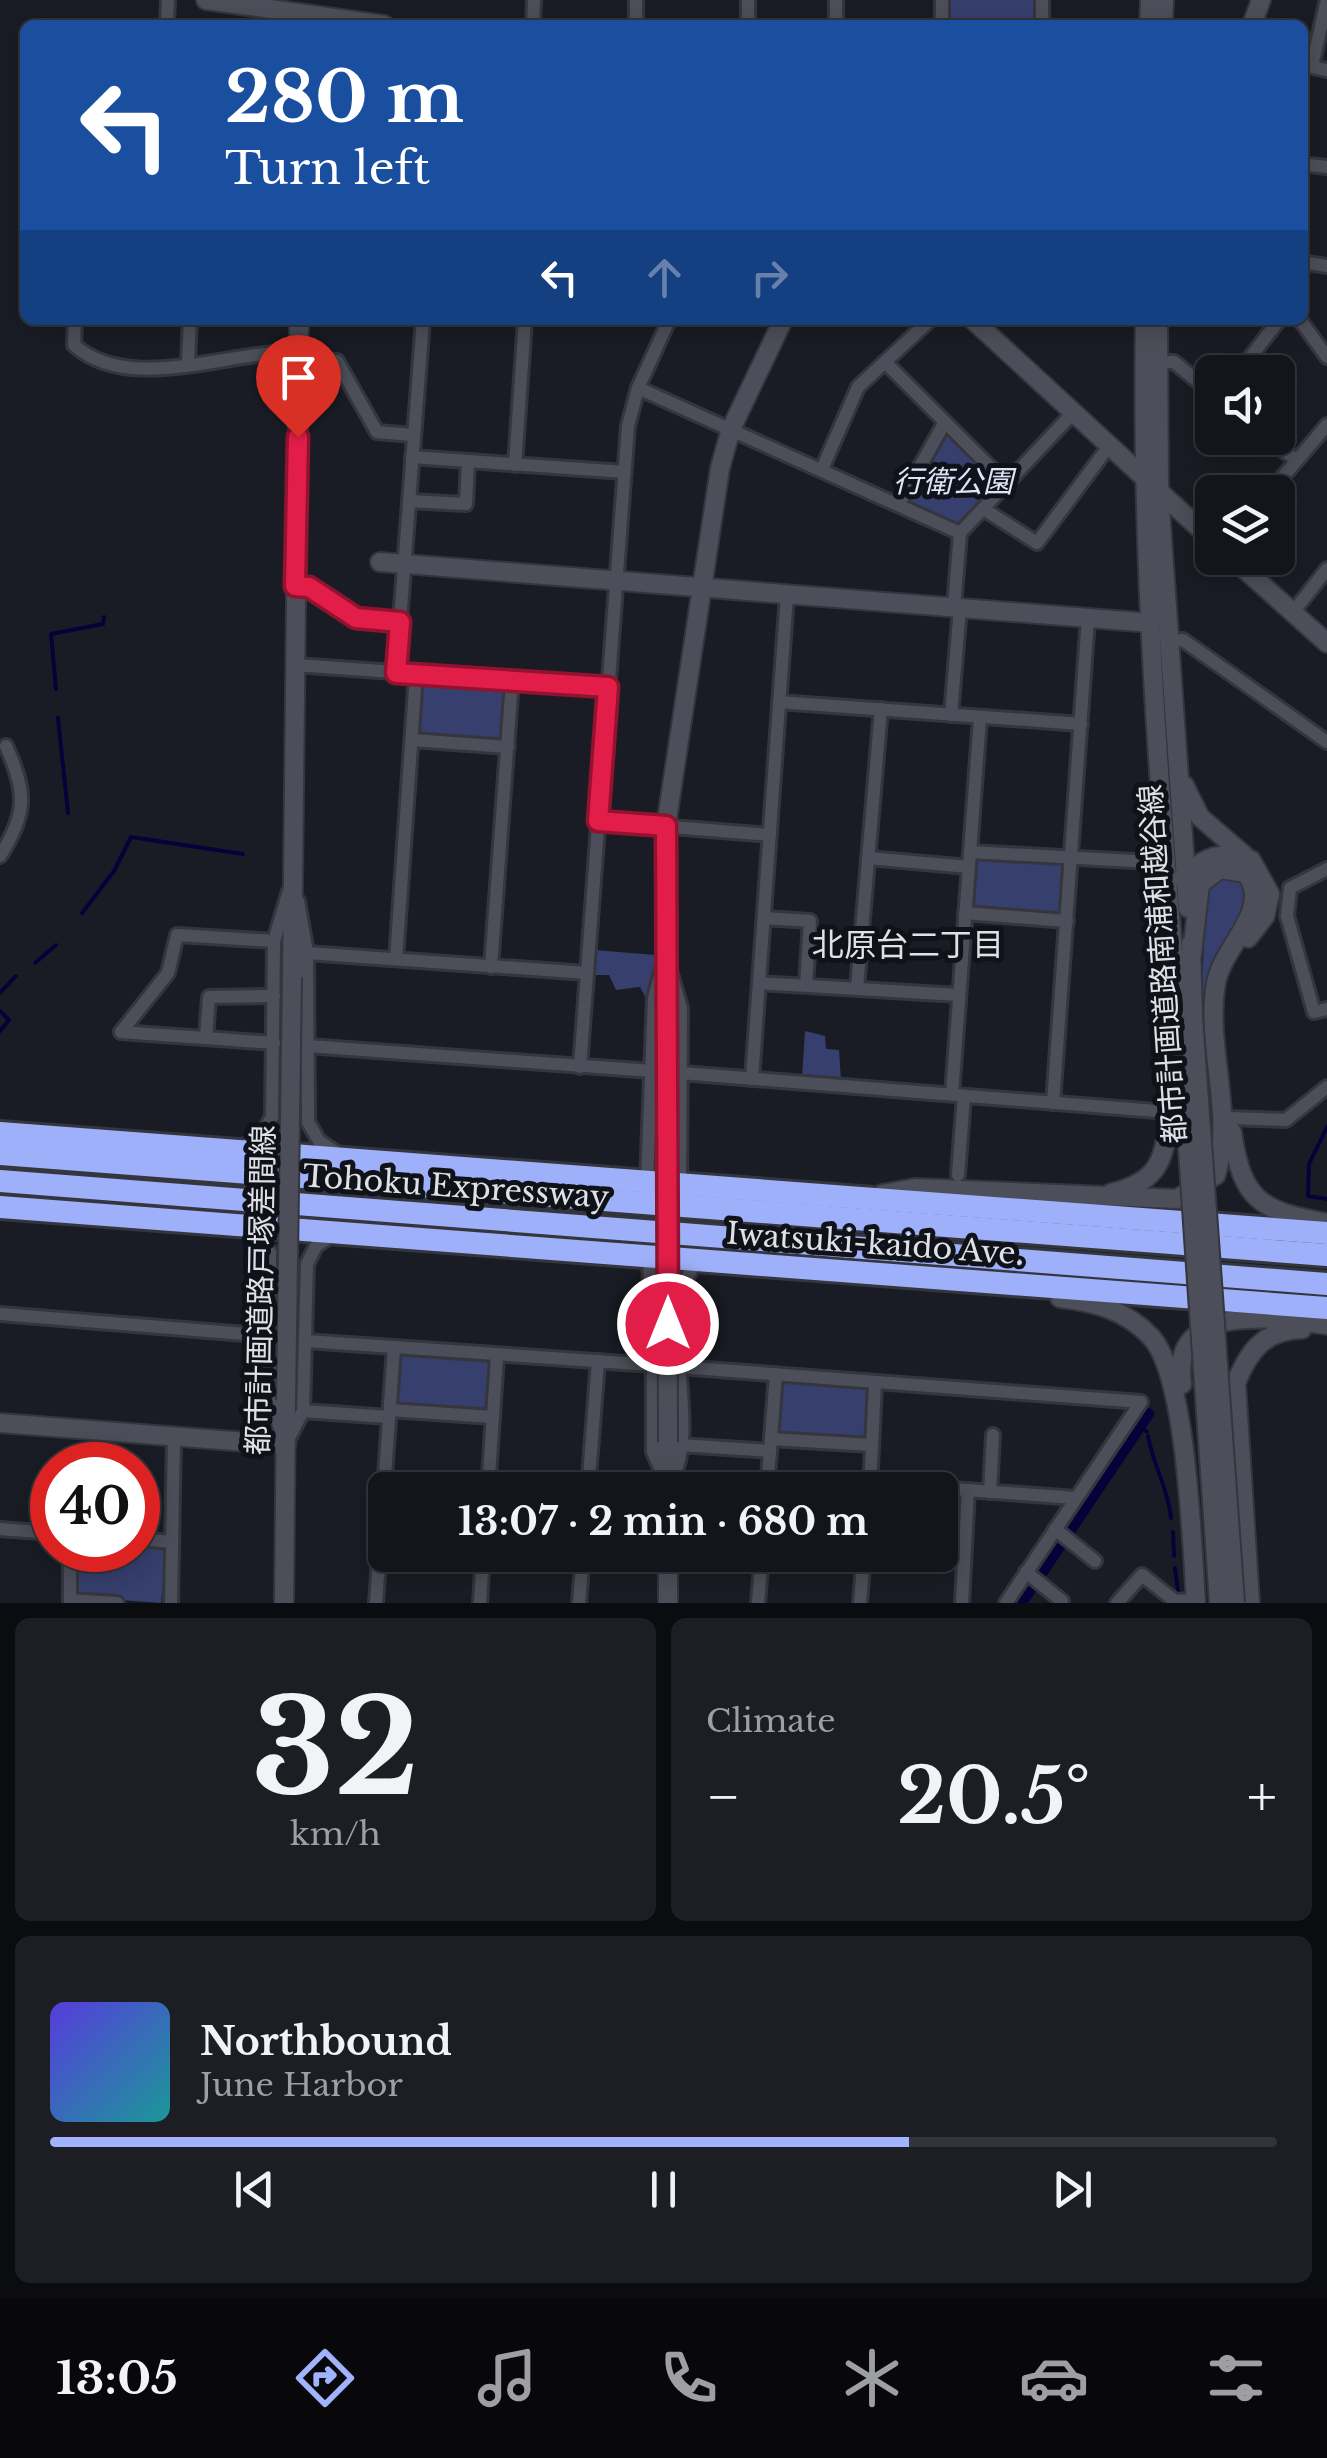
<!DOCTYPE html>
<html lang="en">
<head>
<meta charset="utf-8">
<style>
	body { margin:0; font-family:"Libre Baskerville","Noto Sans JP",serif; background:#1c1e24; color:#f1f3f6; height:100vh; display:flex; flex-direction:column; font-size:38px; white-space:nowrap }
	* { box-sizing:border-box; margin:0 }
	p { font-size:32px; color:#9d9fa3 }
	.icon { flex:none; width:55px; height:55px; fill:none; stroke:currentColor; stroke-width:2; stroke-linecap:round; stroke-linejoin:round }
	.map { position:relative; height:1603px; overflow:hidden }
	.drawer { display:flex; flex-direction:column; gap:15px; padding:15px; background:#0a0c0f; flex:1 }
	.drawer>* { flex:none }
	.banner { position:absolute; left:20px; top:20px; width:1288px; height:305px; border-radius:15px; box-shadow:0 5px 25px #0003,0 0 0 2px #32343a; background:#1a4fa0; color:#fff; overflow:hidden }
	.fabs { position:absolute; left:1195px; top:355px; display:grid; gap:20px }
	.fabs a { display:grid; place-items:center; width:100px; height:100px; border-radius:15px; background:#13151b; box-shadow:0 5px 25px #0003,0 0 0 2px #32343a; font-size:50px }
	.speed { position:absolute; left:30px; top:1442px; display:flex; gap:20px; font-size:50px; font-weight:700; text-align:center }
	.speed>* { display:grid; place-content:center; width:130px; height:130px; border-radius:50%; background:#13151b; box-shadow:0 5px 25px #0003,0 0 0 2px #32343a; line-height:1 }
	.speed .limit { border:15px solid #d22; background:#fff; color:#111 }
	.pin { position:absolute; display:grid; place-items:center; width:85px; height:85px; color:#fff; margin:-102px -42px; border-radius:50% 50% 50% 0; rotate:-45deg; box-shadow:0 0 10px #0007 }
	.pin .icon { rotate:45deg }
	.me { position:absolute; width:110px; margin:-55px; rotate:0deg; stroke-linejoin:round; filter:drop-shadow(0 0 8px #0008) }
	.turn { display:flex; align-items:center; gap:35px; height:210px; padding:0 40px; font-size:45px }
	.turn .icon { width:130px; height:130px; stroke-width:2.5 }
	.turn b { display:block; font-size:70px; line-height:85px }
	.lanes { display:flex; align-items:center; height:95px; padding:0 40px; background:#0003; justify-content:center; gap:50px; direction:ltr }
	.lanes .off { opacity:.35 }
	.big { font-size:75px; font-weight:700; line-height:1.1 }
	.drawer .widget { flex:1; display:flex; flex-direction:column; justify-content:center; gap:15px; min-width:0; padding:0 35px; border-radius:15px; background:#1c1e24 }
	.drawer .dial { align-items:center; gap:0 }
	.dial b { font-size:130px; line-height:1 }
	.song { display:flex; align-items:center; gap:30px }
	.cover { width:120px; height:120px; border-radius:15px; background:linear-gradient(135deg,hsl(250 70% 55%),hsl(180 70% 35%)) }
	.played { height:10px; border-radius:5px; background:linear-gradient(90deg,#a1b3fd 70%,#32343a 70%) }
	.keys { display:flex; justify-content:space-around; direction:ltr }
	.heat { display:flex; justify-content:space-between; align-items:center; font-size:55px; direction:ltr }
	.drawer .tiles { flex:1; display:grid; gap:15px; grid-template-columns:1fr 1fr }
	.widget:last-child { grid-column:span 2 }
	.trip { position:absolute; left:368px; top:1472px; width:590px; height:100px; border-radius:15px; background:#13151b; box-shadow:0 5px 25px #0003,0 0 0 2px #32343a; font-weight:700; line-height:100px; text-align:center }
	.tabs { display:flex; height:160px; justify-content:space-around; align-items:center; background:#08080b; color:#9d9fa3 }
	.tabs .icon { width:70px; height:70px }
	.tabs .active { color:#a1b3fd }
	.tabs b { font-size:45px; color:#f1f3f6 }
	.map>svg:first-child { display:block }
	.green { fill:#363f6d }
	.lines { fill:none; stroke-linecap:round; stroke-linejoin:round }
	.stream { stroke:#070039; stroke-width:4 }
	.canal { stroke:#070039; stroke-width:12 }
	.street-casing { stroke:#35363d; stroke-width:18 }
	.secondary-casing { stroke:#35363d; stroke-width:22 }
	.highway-casing { stroke:#35363d; stroke-width:28 }
	.street { stroke:#4c4f59; stroke-width:12 }
	.secondary { stroke:#4c4f59; stroke-width:18 }
	.highway { stroke:#9eb0f9; stroke-width:22 }
	.secondary-bridge-casing { stroke:#35363d; stroke-width:22; stroke-linecap:butt }
	.secondary-bridge { stroke:#4c4f59; stroke-width:18 }
	.route-casing { stroke:#92132f; stroke-width:25 }
	.route { stroke:#e11d48; stroke-width:18 }
	.labels { text-anchor:middle; stroke-width:10; stroke-linejoin:round; paint-order:stroke }
	.park-label { font-size:30px; font-style:italic; fill:#dee4f7; stroke:#10121a }
	.street-label { font-size:30px; fill:#dfe1e7; stroke:#10121a }
	.neighbourhood-label { font-size:32px; fill:#dfe1e7; stroke:#10121a }
</style>
</head>
<body>
<div class="map">
<svg width="1327" height="1603" viewBox="0 0 1327 1603">
	<rect width="100%" height="100%" fill="#191c24"/>
	<!-- green -->
	<g class="green">
		<path d="M945,0H1039L1038,25H945Z"/>
		<path d="M943,430L950,431L998,477V488C954,533 962,529 906,503Z"/>
		<path d="M428,679L500,683L507,690L503,742L422,740L417,734L421,685Z"/>
		<path d="M982,856L1061,862L1066,868L1062,913L1058,918L975,912L971,907L975,862Z"/>
		<path d="M1222,878L1240,881L1247,902L1210,1011L1201,1012L1206,894Z"/>
		<path d="M594,950L656,955L647,1000L640,987L616,990L609,975H593Z"/>
		<path d="M805,1031L825,1036L826,1049L839,1050L841,1080L802,1077Z"/>
		<path d="M406,1352L485,1357L492,1363L489,1410L484,1414L401,1408L397,1401L400,1357Z"/>
		<path d="M785,1381L864,1385L870,1391L867,1439L779,1437L775,1431L779,1386Z"/>
		<path d="M138,1544L159,1546L166,1553L161,1603L79,1597L74,1593V1550H138Z"/>
	</g>
	<g class="lines">
		<!-- stream -->
		<g class="stream">
			<path d="M56,689L51,634L103,624L104,617"/>
			<path d="M58,718L68,813"/>
			<path d="M82,913L114,871L131,837L243,854"/>
			<path d="M35,963L56,945"/>
			<path d="M0,993L16,976"/>
			<path d="M0,1011L9,1020L0,1031"/>
			<path d="M1327,1127L1309,1164L1308,1196L1327,1199"/>
			<path d="M1140,1426L1147,1432"/>
			<path d="M1148,1436C1153,1465 1168,1488 1171,1518"/>
			<path d="M1173,1532L1174,1556"/>
			<path d="M1175,1568L1178,1591"/>
		</g>
		<!-- canal -->
		<path class="canal" d="M1021,1603L1148,1414"/>
		<!-- street casing -->
		<g class="street-casing">
			<g id="street">
				<path d="M167,25L168,0"/>
				<path d="M533,25L534,0"/>
				<path d="M636,25V0"/>
				<path d="M748,25V0"/>
				<path d="M836,25V0"/>
				<path d="M942,25V0"/>
				<path d="M1042,25V0"/>
				<path d="M1302,65L1327,70"/>
				<path d="M1312,66L1327,0"/>
				<path d="M1302,164L1327,167"/>
				<path d="M1302,262L1327,266"/>
				<path d="M75,320L74,345C130,395 229,350 299,352"/>
				<path d="M1300,320L1327,357"/>
				<path d="M299,358L337,361L377,432L413,435"/>
				<path d="M188,362L190,320"/>
				<path d="M885,362L1008,485"/>
				<path d="M1158,362H1174L1212,393"/>
				<path d="M1239,372L1279,320"/>
				<path d="M638,388L960,533"/>
				<path d="M1267,438L1296,460"/>
				<path d="M412,457L624,472"/>
				<path d="M515,465L525,320"/>
				<path d="M822,469L858,387L930,320"/>
				<path d="M1270,492L1327,425"/>
				<path d="M409,501L466,504L468,461"/>
				<path d="M899,504L945,422"/>
				<path d="M985,510L1037,543L1109,446"/>
				<path d="M295,587H309L357,618L401,621"/>
				<path d="M954,607L960,533L1072,414"/>
				<path d="M1293,612L1327,569"/>
				<path d="M1167,641L1183,640L1327,742"/>
				<path d="M295,665L608,687"/>
				<path d="M396,673L423,320"/>
				<path d="M779,702L1081,724"/>
				<path d="M951,715L960,608"/>
				<path d="M412,740L508,747"/>
				<path d="M598,821L770,835"/>
				<path d="M970,852L1152,862"/>
				<path d="M0,856C27,814 27,792 6,746"/>
				<path d="M868,858L969,867"/>
				<path d="M1327,869L1290,888L1287,916L1314,1012L1327,1009"/>
				<path d="M298,901L307,953L308,1122L319,1141L340,1155"/>
				<path d="M965,913L1067,921"/>
				<path d="M764,918L810,921L806,985"/>
				<path d="M307,953L587,973"/>
				<path d="M396,959L416,675"/>
				<path d="M491,967L512,681"/>
				<path d="M671,974L681,1008L680,1185"/>
				<path d="M759,983L959,995"/>
				<path d="M857,988L881,709"/>
				<path d="M121,1032L168,973L177,935L274,941"/>
				<path d="M121,1032L274,1043"/>
				<path d="M206,1038L209,997L274,996"/>
				<path d="M308,1046L652,1071"/>
				<path d="M580,1067L628,426L638,388L669,320"/>
				<path d="M681,1073L1169,1112"/>
				<path d="M752,1079L787,595"/>
				<path d="M952,1094L980,718"/>
				<path d="M1053,1103L1088,618"/>
				<path d="M1230,1118L1286,1120L1327,1087"/>
				<path d="M240,1149L261,1135L272,1117L274,941L289,891"/>
				<path d="M958,1175L964,1096"/>
				<path d="M647,1183L654,998L662,969"/>
				<path d="M247,1231L270,1252V1398L283,1438"/>
				<path d="M649,1258L653,1365"/>
				<path d="M0,1314L270,1336"/>
				<path d="M306,1341L653,1365V1452L664,1477"/>
				<path d="M680,1367L1141,1402L1006,1603"/>
				<path d="M390,1410L493,1417"/>
				<path d="M303,1411L389,1417"/>
				<path d="M771,1439L872,1445"/>
				<path d="M288,1440L303,1411L307,1264L316,1246L332,1235"/>
				<path d="M680,1445L770,1451"/>
				<path d="M672,1480C703,1419 651,1312 698,1261"/>
				<path d="M871,1483L1076,1498"/>
				<path d="M668,1486L716,1490"/>
				<path d="M870,1488L875,1384"/>
				<path d="M488,1490L497,1356"/>
				<path d="M588,1490L598,1361"/>
				<path d="M767,1490L776,1374"/>
				<path d="M990,1492L993,1435"/>
				<path d="M0,1529L52,1533"/>
				<path d="M1055,1529L1095,1561"/>
				<path d="M138,1539L172,1542"/>
				<path d="M483,1557L582,1566"/>
				<path d="M1026,1572L1062,1601"/>
				<path d="M70,1600L117,1603"/>
				<path d="M70,1603V1550"/>
				<path d="M171,1603L174,1436"/>
				<path d="M376,1603L394,1348"/>
				<path d="M480,1603L483,1555"/>
				<path d="M579,1603L583,1555"/>
				<path d="M758,1603L762,1555"/>
				<path d="M860,1603L864,1555"/>
				<path d="M962,1603L968,1490"/>
				<path d="M1117,1603L1142,1575L1175,1601L1195,1600"/>
			</g>
		</g>
		<!-- secondary casing -->
		<g class="secondary-casing">
			<g id="secondary">
				<path d="M206,0L384,25"/>
				<path d="M1149,25L1150,0"/>
				<path d="M1163,25L1164,0"/>
				<path d="M1252,25L1261,0"/>
				<path d="M973,320L1212,540"/>
				<path d="M1145,320C1141,552 1158,787 1179,1018"/>
				<path d="M1158,320L1159,494L1188,908"/>
				<path d="M1232,558L1327,643"/>
				<path d="M380,562L1152,623"/>
				<path d="M1184,785L1200,817L1244,855"/>
				<path d="M1183,879C1203,856 1221,850 1251,860L1270,894L1265,916L1248,938"/>
				<path d="M1191,944L1193,1017"/>
				<path d="M292,977L299,320"/>
				<path d="M667,1008L666,826L720,468L731,429L783,320"/>
				<path d="M1232,1132C1242,1201 1261,1211 1327,1223"/>
				<path d="M1111,1193C1161,1182 1165,1157 1169,1112L1152,835"/>
				<path d="M882,1194L915,1188L1177,1199L1216,1175C1235,1112 1205,1048 1216,983C1223,945 1273,910 1246,873L1220,869L1200,884L1192,954"/>
				<path d="M1060,1298C1095,1302 1126,1310 1151,1337C1187,1375 1192,1546 1196,1603"/>
				<path d="M1182,1384C1169,1302 1276,1317 1327,1325"/>
				<path d="M0,1423L286,1445"/>
				<path d="M668,1442V1490"/>
				<path d="M668,1555V1603"/>
				<path d="M284,1603L286,1400"/>
				<path d="M1250,1603L1236,1383C1249,1350 1265,1330 1302,1329"/>
			</g>
		</g>
		<!-- highway casing -->
		<g class="highway-casing">
			<g id="highway">
				<path d="M0,1133L1327,1233"/>
				<path d="M0,1154L1327,1255"/>
				<path d="M0,1181L1327,1284"/>
				<path d="M0,1207L1327,1308"/>
			</g>
		</g>
		<!-- street -->
		<use href="#street" class="street"/>
		<!-- secondary -->
		<use href="#secondary" class="secondary"/>
		<!-- highway -->
		<use href="#highway" class="highway"/>
		<!-- secondary-bridge casing -->
		<g class="secondary-bridge-casing">
			<g id="secondary-bridge">
				<path d="M667,1008L668,1442"/>
				<path d="M1193,1017L1235,1603"/>
				<path d="M1179,1018L1219,1603"/>
				<path d="M286,1400L292,977"/>
			</g>
		</g>
		<!-- secondary-bridge -->
		<use href="#secondary-bridge" class="secondary-bridge"/>
	</g>
	<g class="lines">
		<!-- route casing -->
		<g class="route-casing">
			<path id="route" d="M298,437L295,586L309,587L356,618L400,622L396,673L608,687L598,821L666,826L668,1324"/>
		</g>
		<!-- route -->
		<use href="#route" class="route"/>
	</g>
	<g class="labels">
		<!-- park labels -->
		<g class="park-label">
			<text x="953" y="492">行衛公園</text>
		</g>
		<!-- street labels -->
		<g class="street-label">
			<text transform="translate(1163 964) rotate(-94)" y="10">都市計画道路南浦和越谷線</text>
			<text transform="translate(456 1187) rotate(4)" y="10">Tohoku Expressway</text>
			<text transform="translate(875 1244) rotate(4)" y="10">Iwatsuki-kaido Ave.</text>
			<text transform="translate(261 1290) rotate(-89)" y="10">都市計画道路戸塚差間線</text>
		</g>
		<!-- neighbourhood labels -->
		<g class="neighbourhood-label">
			<text x="908" y="956">北原台二丁目</text>
		</g>
	</g>
</svg>
<div class="fabs">
<a><svg class="icon" aria-label="sound" viewBox="0 0 24 24"><path d="M4 9h4l5-4v14l-5-4H4zM17 9q2 3 0 6"/></svg></a>
<a><svg class="icon" aria-label="layers" viewBox="0 0 24 24"><path d="M12 4l9 5-9 5-9-5zM3 14l9 5 9-5"/></svg></a>
</div>
<div class="speed"><div class="limit">40</div></div>
<div class="pin" style="left:298px;top:437px;background:#d93025"><svg class="icon" aria-label="arrive" viewBox="0 0 24 24"><path d="M6 21V4h12l-3 4 3 4H6"/></svg></div>
<svg class="me" style="left:668px;top:1324px" viewBox="-20 -20 40 40"><circle r="17" fill="#e11d48" stroke="#fff" stroke-width="3"/><path d="M0-11L8 9 0 5-8 9z" fill="#fff"/></svg>
<div class="trip">13:07 · 2 min · 680 m</div>
<div class="banner">
<div class="turn"><svg class="icon" aria-label="left" viewBox="0 0 24 24"><path d="M17 20v-9H6M10 6l-5 5 5 5"/></svg><div><b>280 m</b>Turn left</div></div>
<div class="lanes"><svg class="icon" aria-label="left" viewBox="0 0 24 24"><path d="M17 20v-9H6M10 6l-5 5 5 5"/></svg><svg class="icon off" aria-label="ahead" viewBox="0 0 24 24"><path d="M12 20V5M6 11l6-6 6 6"/></svg><svg class="icon off" aria-label="right" viewBox="0 0 24 24"><path d="M7 20v-9h11M14 6l5 5-5 5"/></svg></div>
</div>
</div>
<section class="drawer">
<div class="tiles">
<div class="widget dial"><b>32</b><p>km/h</p></div>
<div class="widget"><p>Climate</p>
<div class="heat"><a>−</a><b class="big">20.5°</b><a>+</a></div>
</div>
<div class="widget">
<div class="song"><i class="cover"></i><div><b>Northbound</b><p>June Harbor</p></div></div>
<div class="played"></div>
<div class="keys"><svg class="icon" aria-label="previous" viewBox="0 0 24 24"><path d="M18 5L8 12l10 7zM5 5v14"/></svg><svg class="icon" aria-label="pause" viewBox="0 0 24 24"><path d="M8 5v14M16 5v14"/></svg><svg class="icon" aria-label="next" viewBox="0 0 24 24"><path d="M6 5l10 7-10 7zM19 5v14"/></svg></div>
</div>
</div>
</section>
<nav class="tabs">
<b>13:05</b>
<svg class="icon active" aria-label="directions" viewBox="0 0 24 24"><path d="M12 3l9 9-9 9-9-9zM9 14v-3h6M13 9l2 2-2 2"/></svg>
<svg class="icon" aria-label="music" viewBox="0 0 24 24"><path d="M9 18V5l10-2v13"/><circle cx="6" cy="18" r="3"/><circle cx="16" cy="16" r="3"/></svg>
<svg class="icon" aria-label="phone" viewBox="0 0 24 24"><path d="M5 4h4l2 5-3 2q2 4 5 5l2-3 5 2v4C11 20 4 13 5 4z"/></svg>
<svg class="icon" aria-label="climate" viewBox="0 0 24 24"><path d="M12 3v18M4 7l16 10M4 17L20 7"/></svg>
<svg class="icon" aria-label="car" viewBox="0 0 24 24"><path d="M5 17H2v-5l4-1 3-4h7l3 4 3 1v5h-3M9 17h6M6 11h13"/><circle cx="7" cy="17" r="2"/><circle cx="17" cy="17" r="2"/></svg>
<svg class="icon" aria-label="filters" viewBox="0 0 24 24"><path d="M4 7h16M4 17h16"/><circle cx="9" cy="7" r="2"/><circle cx="15" cy="17" r="2"/></svg>
</nav>
</body>
</html>
